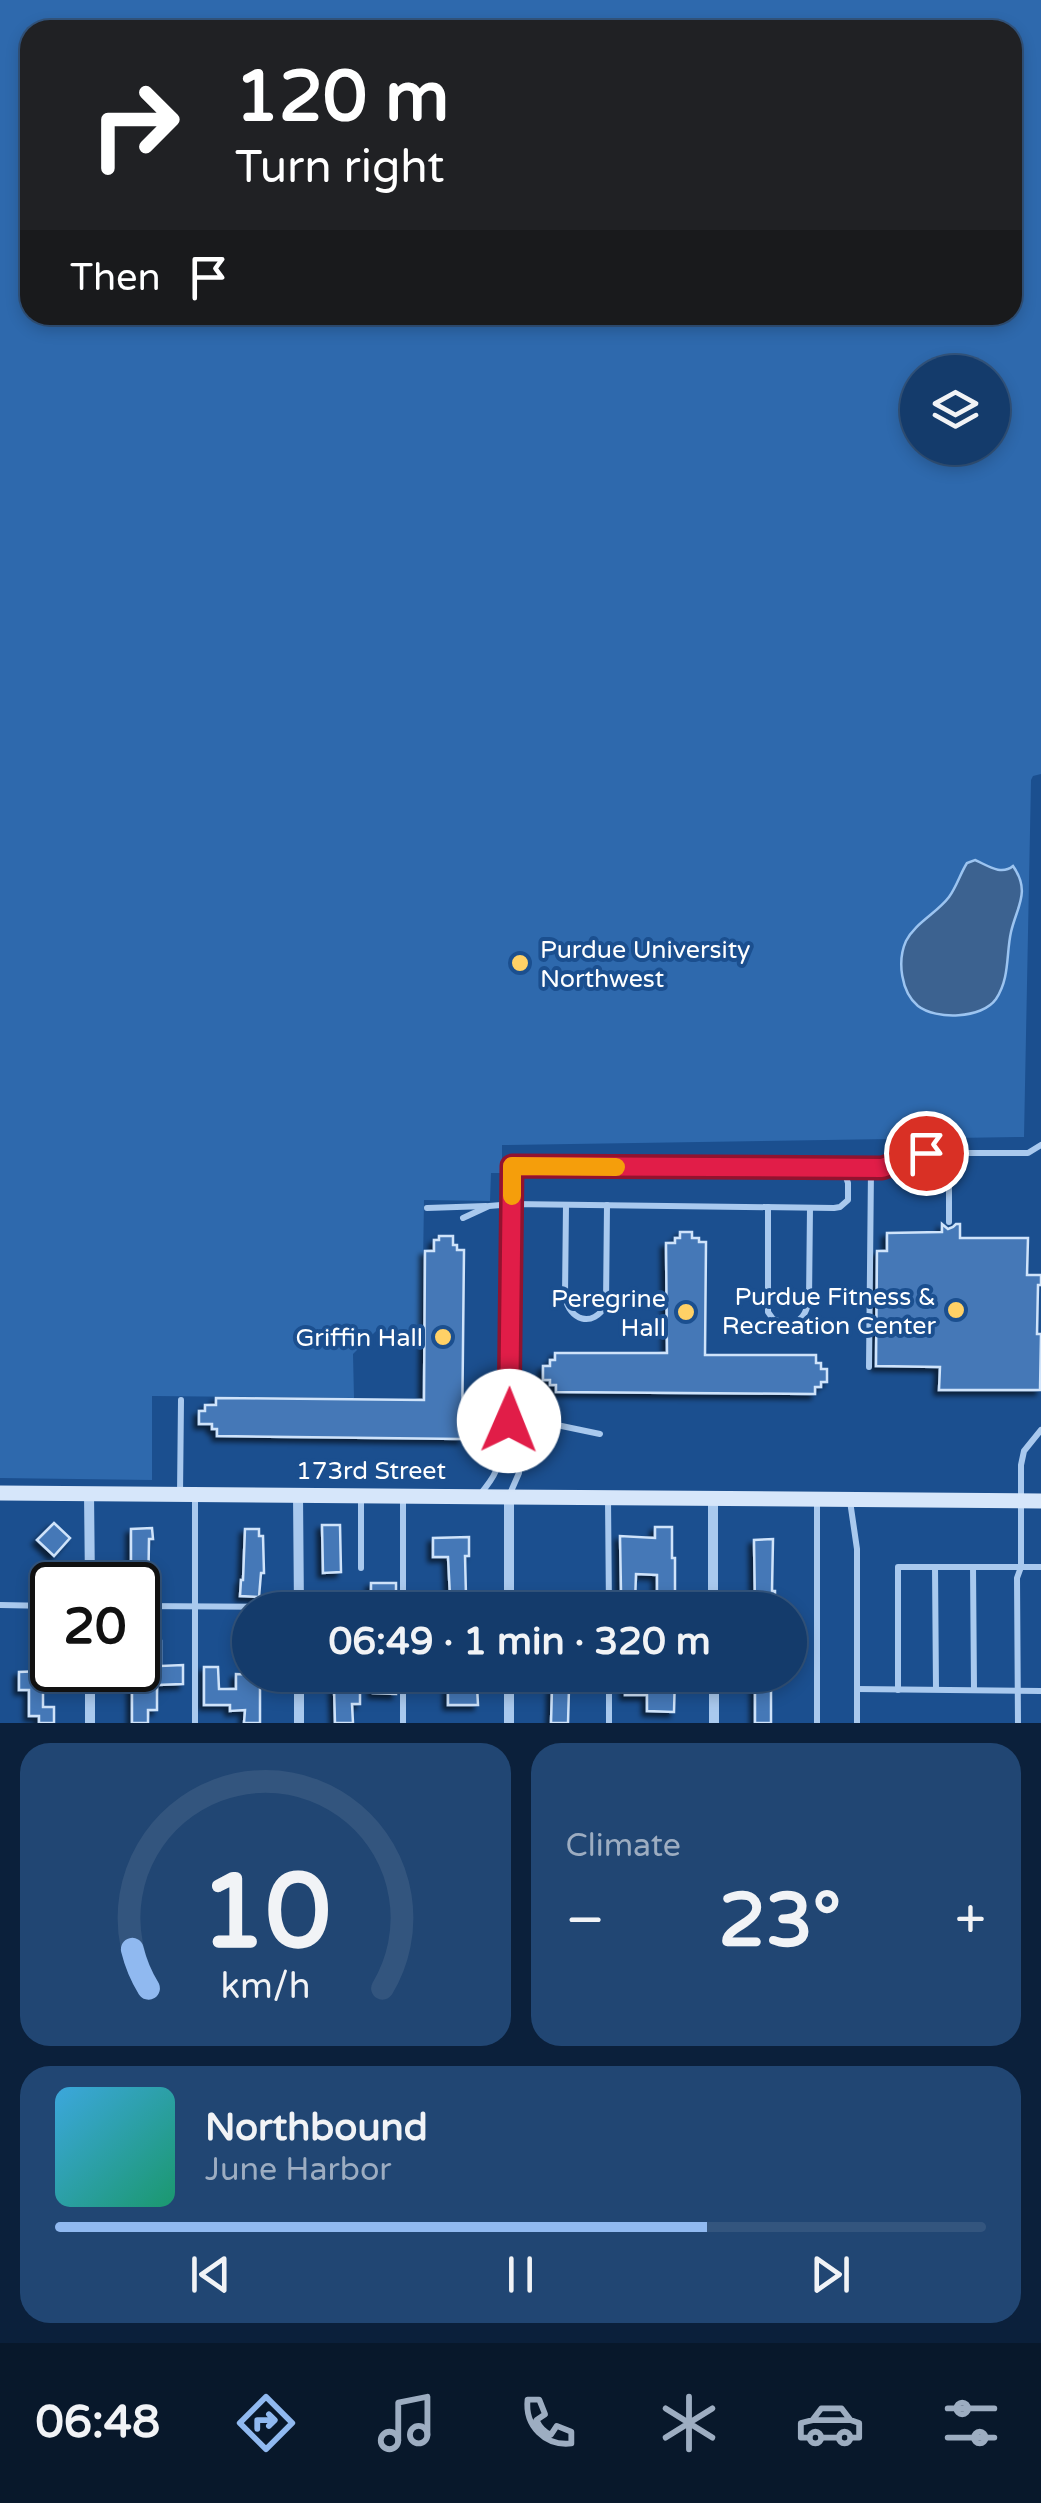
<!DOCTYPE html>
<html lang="en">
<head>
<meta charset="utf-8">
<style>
	body { margin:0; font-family:"Varela Round",sans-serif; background:#214673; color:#f1f3f6; height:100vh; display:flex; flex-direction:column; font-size:38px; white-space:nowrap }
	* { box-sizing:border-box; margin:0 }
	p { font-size:32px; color:#9dadc1 }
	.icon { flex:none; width:55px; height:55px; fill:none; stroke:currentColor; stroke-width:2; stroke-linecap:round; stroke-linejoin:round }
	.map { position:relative; height:1723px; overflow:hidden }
	.sheet { display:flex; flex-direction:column; gap:20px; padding:20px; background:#0b203b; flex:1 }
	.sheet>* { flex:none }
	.guide { position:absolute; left:20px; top:20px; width:1002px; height:305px; border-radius:30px; box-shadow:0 5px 15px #0003,0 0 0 2px #33557e; background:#202124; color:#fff; overflow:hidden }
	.fabs { position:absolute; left:900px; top:355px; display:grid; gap:20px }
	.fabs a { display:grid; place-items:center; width:110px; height:110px; border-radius:50%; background:#143b6b; box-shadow:0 5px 15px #0003,0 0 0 2px #33557e; font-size:50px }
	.speed { position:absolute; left:30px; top:1562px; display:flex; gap:20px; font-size:50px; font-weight:700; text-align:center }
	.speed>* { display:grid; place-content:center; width:130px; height:130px; border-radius:50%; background:#143b6b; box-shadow:0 5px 15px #0003,0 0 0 2px #33557e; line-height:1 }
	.speed .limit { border:5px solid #111; border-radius:15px; background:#fff; color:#111 }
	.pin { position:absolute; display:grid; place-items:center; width:85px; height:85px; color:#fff; margin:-42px; border:5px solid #fff; border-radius:50%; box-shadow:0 2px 10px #0007 }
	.me { position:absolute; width:110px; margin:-55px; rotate:1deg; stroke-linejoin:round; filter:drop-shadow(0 0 8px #0008) }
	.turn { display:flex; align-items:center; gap:35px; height:210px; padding:0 50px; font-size:45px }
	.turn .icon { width:130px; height:130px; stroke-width:2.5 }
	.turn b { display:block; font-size:70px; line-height:85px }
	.then { display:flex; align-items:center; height:95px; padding:0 50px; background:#0003; gap:20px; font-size:38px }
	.big { font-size:75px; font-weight:700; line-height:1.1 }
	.sheet .widget { flex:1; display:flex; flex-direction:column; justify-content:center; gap:15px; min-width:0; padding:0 35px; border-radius:30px; background:#214673 }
	.sheet .dial { align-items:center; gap:0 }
	.dial svg { height:260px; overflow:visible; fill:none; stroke:#33557e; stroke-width:7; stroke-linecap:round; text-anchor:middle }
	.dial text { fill:#f1f3f6; stroke:none }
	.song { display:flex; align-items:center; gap:30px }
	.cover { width:120px; height:120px; border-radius:15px; background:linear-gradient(135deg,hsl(200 70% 55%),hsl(160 70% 35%)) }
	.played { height:10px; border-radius:5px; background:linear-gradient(90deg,#90b9f0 70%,#33557e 70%) }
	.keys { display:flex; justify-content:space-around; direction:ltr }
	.heat { display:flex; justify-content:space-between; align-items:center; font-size:55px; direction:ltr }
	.sheet .tiles { flex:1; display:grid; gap:20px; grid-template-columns:1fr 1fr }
	.widget:last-child { grid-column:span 2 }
	.trip { position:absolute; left:232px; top:1592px; width:575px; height:100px; border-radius:50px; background:#143b6b; box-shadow:0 5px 15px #0003,0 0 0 2px #33557e; font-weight:700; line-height:100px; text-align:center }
	.dock { display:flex; height:160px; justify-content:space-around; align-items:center; background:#08182b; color:#9dadc1 }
	.dock .icon { width:70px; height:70px }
	.dock .current { color:#90b9f0 }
	.dock b { font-size:45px; color:#f1f3f6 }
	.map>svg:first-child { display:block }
	.green { fill:#2e69ad; fill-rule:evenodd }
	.water { fill:#3c6290; stroke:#9cc4f0; stroke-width:2.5 }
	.building { fill:#4478b7; stroke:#cfe3fa; stroke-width:2.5; filter:url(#shadow) }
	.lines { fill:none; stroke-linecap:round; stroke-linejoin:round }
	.lane { stroke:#a9c9ee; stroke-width:6 }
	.street { stroke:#a9c9ee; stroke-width:10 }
	.secondary { stroke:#d6e6fa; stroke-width:15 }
	.route-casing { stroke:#92132f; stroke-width:25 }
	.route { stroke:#e11d48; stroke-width:18 }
	.slow { stroke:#f59e0b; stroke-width:18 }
	.poi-dot { fill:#ffd166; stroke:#1b4f8f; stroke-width:4 }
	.labels { text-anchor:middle; stroke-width:8; stroke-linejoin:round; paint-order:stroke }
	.poi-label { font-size:25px; fill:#fff; stroke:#1b4f8f; text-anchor:end }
	.street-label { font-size:25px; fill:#fff; stroke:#1b4f8f }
</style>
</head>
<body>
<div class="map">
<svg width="1041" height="1723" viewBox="0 0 1041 1723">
	<defs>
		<filter id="shadow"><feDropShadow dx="-4.5" dy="4.5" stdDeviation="2.5" flood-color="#0009"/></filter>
	</defs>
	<rect width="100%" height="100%" fill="#1b4f8f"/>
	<!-- green -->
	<path class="green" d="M0,0H1041V774L1033,776L1031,780L1024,1137L502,1145V1173H491L490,1201L424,1200L422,1330L376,1331L353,1354L354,1398L152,1396V1480L0,1478ZM30,30H1012V315H30ZM918,372H992V448H918Z"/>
	<!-- water -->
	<path class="water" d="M975,860C987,865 1001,876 1013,866C1031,892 1017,906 1011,932C1006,954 1010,978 996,999C982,1019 936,1020 918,1006C901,992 897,961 906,941C915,923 937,913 949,897C957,886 960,874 967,863Z"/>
	<!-- building -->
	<g class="building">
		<path d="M942,1224L948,1229L953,1227L956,1224H960V1238H1028L1027,1275H1041V1285H1038L1037,1334H1041L1040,1390H939L940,1367L876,1366L877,1251H887V1233L942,1232Z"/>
		<path d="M680,1232H692V1238H699V1242H706L705,1355H816V1363H821V1369H827V1382H821V1387H815V1394L556,1392V1385H550V1380H543V1366H550V1360H555V1353H667L666,1243H675V1238H680Z"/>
		<path d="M439,1236H453V1245H457V1250H464L462,1439L217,1436V1429H212V1424H199V1411H205V1405H216V1398L424,1400L425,1251H434V1240H439Z"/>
		<path d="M54,1523L70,1538L54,1556L37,1540Z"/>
		<path d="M322,1525H340L341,1572L323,1573Z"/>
		<path d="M655,1527H672V1558H675V1603H657V1575L636,1574L635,1604L618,1603L621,1591L620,1536L655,1538Z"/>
		<path d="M152,1528L153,1539H149L148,1599H138V1585H131V1529Z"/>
		<path d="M245,1529H259V1536H263L264,1573H261L259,1597L240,1596L241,1580H243Z"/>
		<path d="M469,1537V1556H465L466,1596H450L448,1557H433V1538Z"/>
		<path d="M773,1539L772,1591H775V1608H755L754,1540Z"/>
		<rect x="371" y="1583" width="25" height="16"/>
		<path d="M579,1593V1610H549L548,1594Z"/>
		<path d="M138,1613H148V1617H155V1641H161V1666L183,1665V1684L157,1685V1710H148V1723H132V1670H138Z"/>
		<path d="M204,1667H218L219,1689H236V1674L260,1675V1723H244L245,1710L230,1711V1705H204Z"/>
		<path d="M43,1671V1707H54V1723H39V1716H29V1690H19V1672Z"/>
		<path d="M373,1675L396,1676V1694L373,1693Z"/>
		<path d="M625,1675H675L674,1712L647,1711V1695H625Z"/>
		<rect x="755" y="1679" width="16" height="44"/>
		<path d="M448,1686H477L478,1705H448Z"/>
		<path d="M360,1687V1704H352L353,1723H335L334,1688Z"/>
		<path d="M552,1688H569L568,1723H551Z"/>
	</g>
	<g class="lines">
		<!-- lane -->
		<g class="lane">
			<path d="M949,1153V1222"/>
			<path d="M566,1205L565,1296C569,1321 593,1328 606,1305L607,1205"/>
			<path d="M768,1207V1312L773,1319L787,1324C802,1322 806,1314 809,1300L810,1208"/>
			<path d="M427,1208L486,1206"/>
			<path d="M463,1218L489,1206L512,1204L834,1208L840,1207L848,1200V1183L843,1169"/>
			<path d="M869,1367L871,1169"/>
			<path d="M510,1421L552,1424L600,1434"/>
			<path d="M180,1494L181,1400"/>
			<path d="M403,1496V1610"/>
			<path d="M479,1496C485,1487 495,1478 497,1467C502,1444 492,1445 509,1421"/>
			<path d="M509,1496L519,1473V1437L509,1421L512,1166L882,1168L926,1153H1028L1041,1145"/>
			<path d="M608,1498L609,1610"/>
			<path d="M817,1499V1723"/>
			<path d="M850,1501L857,1549V1723"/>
			<path d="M935,1567L936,1689"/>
			<path d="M973,1567L974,1689"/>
			<path d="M361,1568V1495"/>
			<path d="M0,1605L52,1606"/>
			<path d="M138,1606L299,1607"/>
			<path d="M403,1675V1723"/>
			<path d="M609,1675V1723"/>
			<path d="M857,1689L1041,1691"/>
			<path d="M898,1690V1567H1041"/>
			<path d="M195,1723V1495"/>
			<path d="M1018,1723L1017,1578L1021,1567V1465L1024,1451L1041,1430"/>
		</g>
		<!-- street -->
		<g class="street">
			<path d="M89,1493L90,1585"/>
			<path d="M298,1495L299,1610"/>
			<path d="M509,1496V1610"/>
			<path d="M713,1498V1610"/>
			<path d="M90,1670V1723"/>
			<path d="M299,1675V1723"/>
			<path d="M509,1675V1723"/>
			<path d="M714,1675V1723"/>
		</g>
		<!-- secondary -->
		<path class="secondary" d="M0,1493L1041,1501"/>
	</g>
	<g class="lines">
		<!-- route casing -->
		<g class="route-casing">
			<path id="route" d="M509,1421L512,1166L882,1168L926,1153"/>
		</g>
		<!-- route -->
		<use href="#route" class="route"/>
		<!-- slow -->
		<path class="slow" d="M512,1196V1166L616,1167"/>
	</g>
	<!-- markers -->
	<g class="poi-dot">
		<circle cx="520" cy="963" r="10"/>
		<circle cx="956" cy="1310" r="10"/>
		<circle cx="686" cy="1312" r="10"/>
		<circle cx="443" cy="1337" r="10"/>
	</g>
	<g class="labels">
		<!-- poi labels -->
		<g class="poi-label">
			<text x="540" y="958" text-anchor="start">Purdue University<tspan x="540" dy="29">Northwest</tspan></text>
			<text x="936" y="1305">Purdue Fitness &amp;<tspan x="936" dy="29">Recreation Center</tspan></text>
			<text x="666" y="1307">Peregrine<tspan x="666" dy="29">Hall</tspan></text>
			<text x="423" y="1346">Griffin Hall</text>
		</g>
		<!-- street labels -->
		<g class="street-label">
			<text x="371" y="1479">173rd Street</text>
		</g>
	</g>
</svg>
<div class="fabs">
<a><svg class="icon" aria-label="layers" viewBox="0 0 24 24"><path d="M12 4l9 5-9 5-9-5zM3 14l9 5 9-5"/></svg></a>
</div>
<div class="speed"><div class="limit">20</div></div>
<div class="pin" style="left:926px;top:1153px;background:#d93025"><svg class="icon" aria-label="arrive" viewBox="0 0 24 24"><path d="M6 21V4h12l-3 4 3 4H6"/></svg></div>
<svg class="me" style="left:509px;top:1421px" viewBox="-20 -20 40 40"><circle r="19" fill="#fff"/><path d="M0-13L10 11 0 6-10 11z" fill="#e11d48"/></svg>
<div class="trip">06:49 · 1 min · 320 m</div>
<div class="guide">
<div class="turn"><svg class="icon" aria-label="right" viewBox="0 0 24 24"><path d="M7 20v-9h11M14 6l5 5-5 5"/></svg><div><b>120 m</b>Turn right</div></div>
<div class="then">Then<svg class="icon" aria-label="arrive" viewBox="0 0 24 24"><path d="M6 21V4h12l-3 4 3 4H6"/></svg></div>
</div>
</div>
<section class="sheet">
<div class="tiles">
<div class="widget dial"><svg viewBox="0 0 100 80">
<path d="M14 69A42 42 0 1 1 86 69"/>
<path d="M14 69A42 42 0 0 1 9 57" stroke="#90b9f0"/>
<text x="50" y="56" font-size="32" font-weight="700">10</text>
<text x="50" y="72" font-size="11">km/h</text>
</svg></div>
<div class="widget"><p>Climate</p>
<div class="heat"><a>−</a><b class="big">23°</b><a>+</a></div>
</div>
<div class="widget">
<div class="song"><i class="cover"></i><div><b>Northbound</b><p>June Harbor</p></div></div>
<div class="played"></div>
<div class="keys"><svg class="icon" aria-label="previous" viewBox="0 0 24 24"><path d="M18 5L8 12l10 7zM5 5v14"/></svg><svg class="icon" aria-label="pause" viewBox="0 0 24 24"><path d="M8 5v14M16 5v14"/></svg><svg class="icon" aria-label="next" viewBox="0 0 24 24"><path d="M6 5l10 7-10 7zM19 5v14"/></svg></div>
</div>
</div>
</section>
<nav class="dock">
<b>06:48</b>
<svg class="icon current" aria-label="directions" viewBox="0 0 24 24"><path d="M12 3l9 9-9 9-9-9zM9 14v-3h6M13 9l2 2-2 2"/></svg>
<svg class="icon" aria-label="music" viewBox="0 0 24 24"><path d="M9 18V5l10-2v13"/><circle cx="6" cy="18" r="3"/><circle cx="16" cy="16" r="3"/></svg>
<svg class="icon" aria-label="phone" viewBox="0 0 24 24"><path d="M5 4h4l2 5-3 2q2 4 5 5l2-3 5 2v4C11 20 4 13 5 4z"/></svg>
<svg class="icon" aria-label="climate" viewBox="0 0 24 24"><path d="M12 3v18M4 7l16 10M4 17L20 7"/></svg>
<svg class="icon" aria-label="car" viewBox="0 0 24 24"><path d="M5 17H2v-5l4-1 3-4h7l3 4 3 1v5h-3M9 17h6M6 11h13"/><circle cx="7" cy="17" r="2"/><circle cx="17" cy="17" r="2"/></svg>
<svg class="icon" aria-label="filters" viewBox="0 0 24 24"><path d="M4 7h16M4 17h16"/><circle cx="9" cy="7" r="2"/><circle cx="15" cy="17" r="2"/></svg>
</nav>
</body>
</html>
